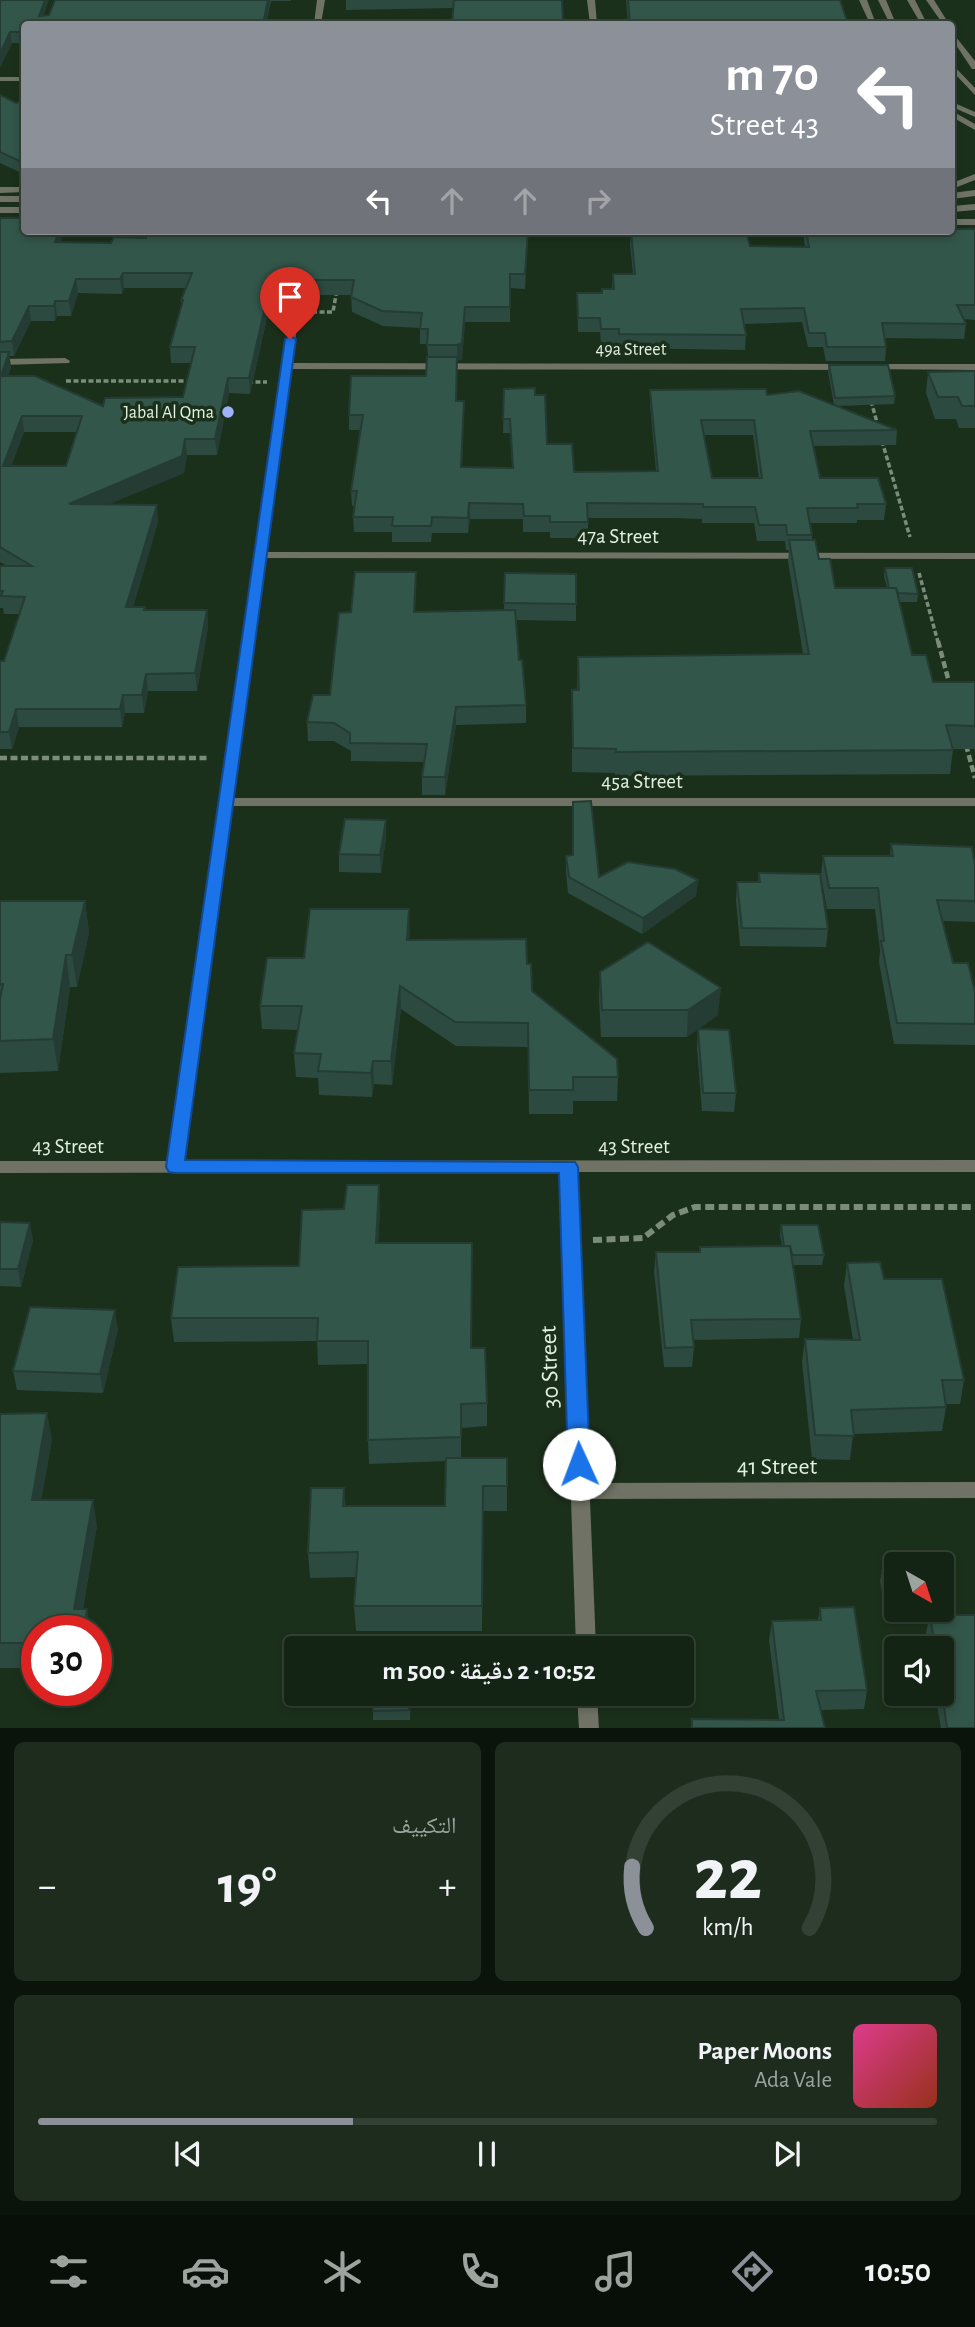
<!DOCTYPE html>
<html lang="ar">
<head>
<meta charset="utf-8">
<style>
	body { margin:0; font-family:"Alegreya Sans","Noto Naskh Arabic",sans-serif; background:#1d2c1d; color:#f1f3f6; direction:rtl; height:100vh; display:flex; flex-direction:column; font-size:26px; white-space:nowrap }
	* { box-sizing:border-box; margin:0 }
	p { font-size:23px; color:#9da4a0 }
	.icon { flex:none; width:38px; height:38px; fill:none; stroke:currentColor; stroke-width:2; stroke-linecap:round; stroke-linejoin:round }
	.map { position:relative; height:1728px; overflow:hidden; direction:ltr }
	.side { display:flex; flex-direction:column; gap:14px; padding:14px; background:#0b140b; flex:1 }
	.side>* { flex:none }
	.top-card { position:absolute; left:21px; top:21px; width:934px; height:214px; border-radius:7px; box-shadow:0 4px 10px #0003,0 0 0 2px #334134; direction:rtl; background:#8c9099; color:#fff; overflow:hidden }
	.needle { width:46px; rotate:141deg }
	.controls { position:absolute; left:884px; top:1552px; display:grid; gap:14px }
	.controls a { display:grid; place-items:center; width:70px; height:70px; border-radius:7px; background:#142414; box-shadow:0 4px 10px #0003,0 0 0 2px #334134; font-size:35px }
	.speed { position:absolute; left:21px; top:1615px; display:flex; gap:14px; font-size:35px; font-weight:700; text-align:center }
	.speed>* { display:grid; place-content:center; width:91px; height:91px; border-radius:50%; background:#142414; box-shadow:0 4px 10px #0003,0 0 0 2px #334134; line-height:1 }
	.speed .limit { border:10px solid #d22; background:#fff; color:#111 }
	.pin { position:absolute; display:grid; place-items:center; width:60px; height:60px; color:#fff; margin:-72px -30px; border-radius:50% 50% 50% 0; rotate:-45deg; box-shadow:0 0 7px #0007 }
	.pin .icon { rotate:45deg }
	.me { position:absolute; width:77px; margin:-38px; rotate:358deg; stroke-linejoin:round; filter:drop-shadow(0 0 5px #0008) }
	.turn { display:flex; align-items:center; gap:24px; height:147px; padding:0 21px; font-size:32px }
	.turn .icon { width:91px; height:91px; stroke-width:2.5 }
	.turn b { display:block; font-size:49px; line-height:60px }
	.lanes { display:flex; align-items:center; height:66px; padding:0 21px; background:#0003; justify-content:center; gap:35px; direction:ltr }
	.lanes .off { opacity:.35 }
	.big { font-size:52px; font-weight:600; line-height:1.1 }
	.side .tile { flex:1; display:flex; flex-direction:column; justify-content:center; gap:10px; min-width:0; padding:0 24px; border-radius:10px; background:#1d2c1d }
	.side .dial { align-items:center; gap:0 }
	.dial svg { height:182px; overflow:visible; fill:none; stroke:#334134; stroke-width:7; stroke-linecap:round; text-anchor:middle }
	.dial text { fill:#f1f3f6; stroke:none }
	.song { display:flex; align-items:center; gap:21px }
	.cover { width:84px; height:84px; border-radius:10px; background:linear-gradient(135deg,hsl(330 70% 55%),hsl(10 70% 35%)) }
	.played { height:7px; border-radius:4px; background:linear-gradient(90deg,#8c9099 35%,#334134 35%) }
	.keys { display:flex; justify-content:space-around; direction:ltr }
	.heat { display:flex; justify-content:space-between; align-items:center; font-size:38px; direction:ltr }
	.side .tiles { flex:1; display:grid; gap:14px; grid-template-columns:1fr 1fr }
	.tile:last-child { grid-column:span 2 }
	.trip { position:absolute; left:284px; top:1636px; width:410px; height:70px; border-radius:7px; background:#142414; box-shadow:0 4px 10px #0003,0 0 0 2px #334134; font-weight:600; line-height:70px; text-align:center; direction:rtl }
	.dock { display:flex; height:112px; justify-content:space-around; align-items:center; background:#080e08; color:#9da4a0 }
	.dock .icon { width:49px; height:49px }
	.dock .active { color:#8c9099 }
	.dock b { font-size:32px; color:#f1f3f6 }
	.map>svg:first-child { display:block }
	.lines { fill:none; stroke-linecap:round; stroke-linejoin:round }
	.path-far2 { stroke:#7b8c7b; stroke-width:3.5; stroke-dasharray:5 2.5; stroke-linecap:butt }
	.path-far1 { stroke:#7b8c7b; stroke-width:4.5; stroke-dasharray:7 3.5; stroke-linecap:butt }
	.path { stroke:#7b8c7b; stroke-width:6; stroke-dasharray:9 4.5; stroke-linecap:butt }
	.minor { fill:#6f7265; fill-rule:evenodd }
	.tertiary { fill:#6f7265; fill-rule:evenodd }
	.wall { fill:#2c4a40; fill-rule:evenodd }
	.shaded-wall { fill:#243c34 }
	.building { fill:#33564a; stroke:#243c34; stroke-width:2; fill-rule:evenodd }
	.route { fill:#1a73e8; stroke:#114b97; stroke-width:2 }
	.poi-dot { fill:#a1b2fd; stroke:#1b301b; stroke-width:2.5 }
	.labels { text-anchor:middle; stroke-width:7; stroke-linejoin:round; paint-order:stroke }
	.far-street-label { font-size:18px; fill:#e3f1e3; stroke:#1b301b }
	.far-poi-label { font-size:18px; fill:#e3f1e3; stroke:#1b301b; text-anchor:end }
	.street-label { font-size:21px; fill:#e3f1e3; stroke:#1b301b }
	.near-street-label { font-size:24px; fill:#e3f1e3; stroke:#1b301b }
</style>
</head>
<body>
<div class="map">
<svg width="975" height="1729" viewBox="0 0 975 1729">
	<rect width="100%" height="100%" fill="#1b301b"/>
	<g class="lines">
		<!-- path-far2 -->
		<g class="path-far2">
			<path d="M312,312H333L337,289"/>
			<path d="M66,381H190"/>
			<path d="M248,382H267"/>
			<path d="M871,401L878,426"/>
			<path d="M882,441L910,537"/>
			<path d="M919,573L938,642"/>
		</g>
		<!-- path-far1 -->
		<g class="path-far1">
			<path d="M938,641L950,686"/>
			<path d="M966,745L975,778"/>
			<path d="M0,758H210"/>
		</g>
		<!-- path -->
		<path class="path" d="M593,1240L643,1238L673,1215L695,1207H975"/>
		<!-- minor -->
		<g class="minor">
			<path d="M317,0H325L321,24H314Z"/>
			<path d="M587,0H595L597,24H590Z"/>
			<path d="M859,0H867L876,24H870Z"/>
			<path d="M926,0H934L949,24H943Z"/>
			<path d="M952,32L975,61V69H972L952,39Z"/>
			<rect x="0" y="77" width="24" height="4"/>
			<path d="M0,187H24V192L0,193Z"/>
			<rect x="952" y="219" width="23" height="6"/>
			<path d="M291,310L299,312L292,363L848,364L853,367L848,370L291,369L266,552L975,553V559L265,558L233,798H975V806H232L184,1161L975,1160V1172H576L589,1483L975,1482V1498L590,1499L596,1648H576L560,1172L0,1173V1161H168Z"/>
			<path d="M65,358L70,361L69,363L0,365V359Z"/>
			<path d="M871,364H975V370L867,369L866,367Z"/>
			<path d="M577,1694H597L599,1729H579Z"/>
		</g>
		<!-- tertiary -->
		<g class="tertiary">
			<path d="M878,0H886L896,24H890Z"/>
			<path d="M907,0H915L927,24H921Z"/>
			<path d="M952,64L975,88V95L952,71Z"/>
			<path d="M952,102L975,112V117L952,107Z"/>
			<path d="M952,111L975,124V130L952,117Z"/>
			<path d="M975,174V180L952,189V183Z"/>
			<path d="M975,190V196L952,199V193Z"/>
			<rect x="0" y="196" width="24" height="6"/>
			<path d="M975,204V210L952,212V206Z"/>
			<rect x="0" y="207" width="24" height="6"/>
		</g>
	</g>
	<!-- wall -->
	<g class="wall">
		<path d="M0,0L44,15H49L55,0H291V1H271L266,24H24V43H12L0,67Z"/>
		<path d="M346,0H562L453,8L346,10Z"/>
		<path d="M626,0H840L848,24H628Z"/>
		<path d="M0,95L16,103L24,100V174L0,163Z"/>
		<path d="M0,218L62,241L61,242L111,243L146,238L528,231L525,289L510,288V322H465L462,359L457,361L456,401H464L462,467H512L510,433H503L504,389L535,395L547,444L574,472L656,471L650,405V390L767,395L834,405L828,372L829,365L895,396L894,404L836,406L897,430L896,445L813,446L820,478L886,504L884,520H857V523H810L812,535V540L819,559L835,588H887L884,576L885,568L918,594L917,602H900L912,655L933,682H975V749H953L950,774L615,776V773L572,772V690H577L578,657L803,654L788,561L789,550H786L785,541H757L754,523H702V519L674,518H588V538H550V532H523V519H470L468,533H432L431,542H392V532H354L353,517L354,506H352L351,491L360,430H349V415L426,376L428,357L427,344H420V328L383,326L352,312L351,295H272L250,394L229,393L217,455H187L184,473L109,504L158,522L133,607H145V610H207L208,627L197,691H148L144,713H125L122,727H19L12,749H0V661H4L20,614H4L3,608H0V566H7L0,562ZM124,288H186L181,300V307L170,347L171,363H191L183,397L103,406L8,376L11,367L9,356H14L31,321H55L57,316H71L78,293L122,294ZM24,432H77L66,466H11ZM704,435H753L759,478H712Z"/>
		<path d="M975,229V320L964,319L966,324L964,339L885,338L886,347L885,361H826L823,347H808L802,322L744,324L746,335L745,350L618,348V343H601L600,332H578L577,293H602L612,289L613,274H633L630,244L631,231H746L750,246L805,247L803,231H856L857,234L937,235V231Z"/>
		<path d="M975,371V428H959L956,419H935L926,393L928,372Z"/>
		<path d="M416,572L415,612L504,610L505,573L576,574V621L516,620L519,660L526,705V723L456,725L445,795H422V777L424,762L351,761V751L334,741H308L307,722L330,695L351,612Z"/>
		<path d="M573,802L599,877L698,880L696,896L642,934L568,893L566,872V856L573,855Z"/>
		<path d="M386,820V837L381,873L339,872V854Z"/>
		<path d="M891,844L975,865V922L943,921L953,963L975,992V1045L894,1044L879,962L880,950L875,909H827L821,876L823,856H890Z"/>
		<path d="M759,873L828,929L826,947L740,946L736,900L737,882H758Z"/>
		<path d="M0,901H85L89,933L77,987H70L58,1071L0,1073Z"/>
		<path d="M409,909V940L527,964L532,991L618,1077L617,1101H573V1114H529L528,1047L456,1046L401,1009L392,1085L374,1084L372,1097L319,1095L318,1078L296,1077L294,1053L298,1030L262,1029L260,1006L304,958Z"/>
		<path d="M600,972L718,1015L687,1037H601L599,998Z"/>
		<path d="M698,1029L736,1093L734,1112L702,1111L697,1048Z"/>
		<path d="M380,1208L378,1243L471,1348L487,1403V1426L461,1428V1458H507V1511H483L482,1631H356L354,1606L356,1577L310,1578L308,1553L344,1488L345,1506H445L446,1461L369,1464L368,1440V1364L318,1365L317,1341L174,1342L171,1318L299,1266Z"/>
		<path d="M0,1222L33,1240L21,1287L0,1286Z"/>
		<path d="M781,1225L824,1255L822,1265H793L801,1319L799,1338L693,1340L694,1347L692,1367H664L654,1271L656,1252H699L700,1247L782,1246L780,1235Z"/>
		<path d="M847,1263L884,1279L964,1380L960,1404H946V1407L942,1431L853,1434L850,1460L812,1459L802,1362L805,1339L853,1340L844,1286Z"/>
		<path d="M118,1329L103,1393L17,1390L13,1371Z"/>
		<path d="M0,1414L52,1439L41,1500L97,1525L83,1609L37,1631V1668H0Z"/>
		<path d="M882,1571L919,1610L918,1620H887L880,1581Z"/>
		<path d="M820,1608L867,1690L864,1709L820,1710L825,1728H691L692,1719L779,1720L769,1640L772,1621L818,1620Z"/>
		<path d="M930,1615L975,1728H941L935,1694H942V1648H929L926,1633Z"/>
		<path d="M373,1694H411L410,1720H373Z"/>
	</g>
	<!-- shaded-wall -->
	<g class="shaded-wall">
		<path d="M45,0H49L41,24L39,16Z"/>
		<path d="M268,0H270L266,24H263Z"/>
		<path d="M10,32L12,43L0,67V54Z"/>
		<path d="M59,231H61L62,241L56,257L55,242Z"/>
		<path d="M123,273L124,288L122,294L120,279Z"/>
		<path d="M76,279L78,293L71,316L69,301Z"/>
		<path d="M271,280L272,295L250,394L249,378Z"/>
		<path d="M55,301L57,316L55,321L54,306Z"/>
		<path d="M29,306L31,321L14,356L12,341Z"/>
		<path d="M465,307V322L462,359L457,361V345Z"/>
		<path d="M9,352L11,367L3,391L1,376Z"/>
		<path d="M228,378L229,393L217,455L215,439Z"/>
		<path d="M22,416L24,432L5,483L3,466Z"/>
		<path d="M185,439L187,455L184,473L71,520L69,504Z"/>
		<path d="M469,503L470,519L468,533V518Z"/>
		<path d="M157,505L158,522L128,624L126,607Z"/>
		<path d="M416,572V589L414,629V612Z"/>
		<path d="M207,610L208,627L197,691L195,673Z"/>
		<path d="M146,674L148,691L144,713L142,695Z"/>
		<path d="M123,695L125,713L122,727L120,709Z"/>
		<path d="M456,707V725L445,795V777Z"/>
		<path d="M16,709L19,727L12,749L9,732Z"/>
		<path d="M386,820V837L381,873L380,855Z"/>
		<path d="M698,880L696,896L642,934L643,918Z"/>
		<path d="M85,901L89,933L77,987L72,955Z"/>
		<path d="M409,909L410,932L408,963L407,940Z"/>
		<path d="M66,955L70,987L58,1071L53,1039Z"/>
		<path d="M400,986L401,1009L392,1085L391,1061Z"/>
		<path d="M721,988L718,1015L687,1037L688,1010Z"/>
		<path d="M373,1061L374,1084L372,1097L371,1073Z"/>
		<path d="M379,1185L380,1208L377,1266L376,1243Z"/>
		<path d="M30,1223L33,1240L21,1287L18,1269Z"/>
		<path d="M115,1310L118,1329L103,1393L100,1374Z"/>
		<path d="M47,1413L52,1439L37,1525L32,1500Z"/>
		<path d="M93,1500L97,1525L79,1631L74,1609Z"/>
		<path d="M87,1609L91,1631H84Z"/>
	</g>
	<!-- building -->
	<g class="building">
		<path d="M0,0H45L39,16L49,15L55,0H268L263,24H24V32H10L0,54Z"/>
		<path d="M454,0H562L563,24H452Z"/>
		<path d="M628,0H840L848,24H630Z"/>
		<path d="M0,95L16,103L24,100V163L0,152Z"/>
		<path d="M0,218H24V231H59L55,242L111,243L114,237L146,238L148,231H528L525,274H510V307H465L462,343L457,345H427L428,329H420L422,313L382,311L351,297L354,280H271L249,378H228L215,439H185L182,456L69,504L157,505L126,607H145L144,610H207L195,673L146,674L142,695H123L120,709H16L9,732H0V661H4L25,597L1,596L3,591H0V566H32L0,547V352H9L1,376H35L103,406L105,398L183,397L195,347H170L183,300H181L192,273H123L120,279H76L69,301H55L54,306H29L12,341L0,342ZM22,416H82L66,466H3Z"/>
		<path d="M952,229H975V305H957L966,324L882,323L886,347H827L825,333H809L804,308L741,309L746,335L619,334V329H601L600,318H578L577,293H602V289H614L613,274H635L631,231H746L750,246L809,247L806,231H856L857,234L940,235L938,231H952Z"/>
		<path d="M427,357H457L456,401H464L461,467L513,468L510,419H503L504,389L535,388V395H545L547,444H572L574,472L658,471L650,390L766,389L767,395L799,391L897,430L810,431L820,478H878L886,504H857L858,508H807L812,535H787L786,525H759L755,507H703V504L587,503L588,522H550V516H524L523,504L469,503L468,518L432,517L431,526H392L393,517H353L357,491H351L363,415H349L351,376H426ZM701,420H754L762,478H712Z"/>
		<path d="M829,365H888L895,396L835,398Z"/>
		<path d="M975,371V406H962L958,397H938L928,372Z"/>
		<path d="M789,540H815L819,559H830L835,588H896L912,655H926L933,682H975V726L946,725L953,750L616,752V749L573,748L572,690H579L578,657L809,654Z"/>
		<path d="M885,568H912L918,594L898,593L896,588H889Z"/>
		<path d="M355,572H416L414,612L515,610L519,660H522L526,705L456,707L445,777H422L427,744L350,743V733L334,723L307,722L313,695H330L339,613L351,612Z"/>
		<path d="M505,573L576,574V604L504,603Z"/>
		<path d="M591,801L599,877L628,862L675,869L698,880L643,918L569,877L566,856L573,855V802Z"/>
		<path d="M345,819L386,820L380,855L339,854Z"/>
		<path d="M891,844L972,847L975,865V901L937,900L953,963H968L975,992V1024L897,1023L881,941H884L878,888H829L823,856H893Z"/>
		<path d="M759,873L820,874L828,929L742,928L737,882H760Z"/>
		<path d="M0,901H85L72,955H66L53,1039L0,1041V999L3,984H0Z"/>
		<path d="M310,909H409L407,940L526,939L527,964H531L532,991L617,1059L618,1077H573V1090H529L528,1023L455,1022L400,986L391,1061H373L371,1073L318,1071L321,1054L294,1053L302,1006H260L267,958H304Z"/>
		<path d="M648,942L721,988L688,1010H602L600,972Z"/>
		<path d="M698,1029L729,1030L736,1093H703Z"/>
		<path d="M347,1185H379L376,1243H472L471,1348H485L487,1403L461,1404V1437L368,1440V1341H317L318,1318H171L178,1267L299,1266L302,1210L344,1209Z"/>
		<path d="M0,1222L30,1223L18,1269H0Z"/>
		<path d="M781,1225H818L824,1255H792L790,1246H784Z"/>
		<path d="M790,1246L801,1319L691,1320L694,1347L665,1348L656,1252H700V1247Z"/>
		<path d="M880,1262L884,1279H942L964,1380H942L946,1407L851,1410L854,1436L815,1435L805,1339L860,1340L847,1263Z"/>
		<path d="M30,1307L115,1310L100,1374L13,1371Z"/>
		<path d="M47,1413L32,1500H93L74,1609H87L84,1631H37V1643H0V1414Z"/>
		<path d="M446,1458H507V1486H483L482,1606H354L358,1552L308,1553L311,1488H344L343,1506H445Z"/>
		<path d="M896,1570V1610H889L882,1571Z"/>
		<path d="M854,1607L867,1690L816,1691L825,1728H692V1719L784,1720L772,1621L821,1620L820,1608Z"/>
		<path d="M930,1615H975V1728H947L942,1693V1648H935Z"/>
		<path d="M373,1694H410L409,1710L373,1711Z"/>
	</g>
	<!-- route -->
	<path class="route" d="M290,336L296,339L185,1160L575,1162L578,1167L590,1464L587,1470L579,1472L572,1470L568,1464L559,1173H175L169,1172L166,1167L285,339Z"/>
	<!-- markers -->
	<circle class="poi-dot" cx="228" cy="412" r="7"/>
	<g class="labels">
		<!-- far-street labels -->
		<g class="far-street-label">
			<text x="631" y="355">49a Street</text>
		</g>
		<!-- far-poi labels -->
		<g class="far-poi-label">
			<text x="214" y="418">Jabal Al Qma</text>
		</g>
		<!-- street labels -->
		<g class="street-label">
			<text x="618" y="543">47a Street</text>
			<text x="642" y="788">45a Street</text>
			<text x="68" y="1153">43 Street</text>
			<text x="634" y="1153">43 Street</text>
		</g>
		<!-- near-street labels -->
		<g class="near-street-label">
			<text transform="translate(549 1367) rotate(-92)" y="8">30 Street</text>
			<text x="777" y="1474">41 Street</text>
		</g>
	</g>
</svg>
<div class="controls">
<a><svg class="needle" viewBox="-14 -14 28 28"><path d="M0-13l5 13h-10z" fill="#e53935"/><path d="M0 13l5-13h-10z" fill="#9da4a0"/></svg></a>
<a><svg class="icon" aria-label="sound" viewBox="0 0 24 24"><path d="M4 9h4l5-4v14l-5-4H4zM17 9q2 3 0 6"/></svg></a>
</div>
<div class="speed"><div class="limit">30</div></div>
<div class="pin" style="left:290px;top:339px;background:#d93025"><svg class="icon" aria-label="arrive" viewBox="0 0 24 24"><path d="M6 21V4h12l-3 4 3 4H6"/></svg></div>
<svg class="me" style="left:579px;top:1464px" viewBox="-20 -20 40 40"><circle r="19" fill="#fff"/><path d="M0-13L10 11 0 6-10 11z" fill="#1a73e8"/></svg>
<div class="trip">10:52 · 2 دقيقة · 500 m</div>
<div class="top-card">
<div class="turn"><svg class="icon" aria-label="left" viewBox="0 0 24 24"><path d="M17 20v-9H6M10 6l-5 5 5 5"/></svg><div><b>70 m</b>43 Street</div></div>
<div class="lanes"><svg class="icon" aria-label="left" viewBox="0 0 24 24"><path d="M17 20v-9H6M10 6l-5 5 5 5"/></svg><svg class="icon off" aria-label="ahead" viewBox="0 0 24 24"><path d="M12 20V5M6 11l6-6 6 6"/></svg><svg class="icon off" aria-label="ahead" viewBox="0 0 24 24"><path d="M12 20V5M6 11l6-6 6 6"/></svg><svg class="icon off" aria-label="right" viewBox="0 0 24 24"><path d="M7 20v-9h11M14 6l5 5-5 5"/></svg></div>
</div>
</div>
<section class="side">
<div class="tiles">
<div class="tile dial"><svg viewBox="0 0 100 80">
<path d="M14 69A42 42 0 1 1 86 69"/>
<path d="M14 69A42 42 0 0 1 8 42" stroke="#8c9099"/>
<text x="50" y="56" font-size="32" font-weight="700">22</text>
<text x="50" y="72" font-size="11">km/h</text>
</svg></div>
<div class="tile"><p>التكييف</p>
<div class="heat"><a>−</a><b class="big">19°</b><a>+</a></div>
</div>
<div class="tile">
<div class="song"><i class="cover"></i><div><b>Paper Moons</b><p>Ada Vale</p></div></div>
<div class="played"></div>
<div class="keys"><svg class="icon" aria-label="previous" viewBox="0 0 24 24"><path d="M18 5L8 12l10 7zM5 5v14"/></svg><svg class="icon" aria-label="pause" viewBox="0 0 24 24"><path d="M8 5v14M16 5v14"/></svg><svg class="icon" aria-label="next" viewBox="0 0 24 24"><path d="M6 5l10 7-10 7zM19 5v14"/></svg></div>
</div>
</div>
</section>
<nav class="dock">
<b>10:50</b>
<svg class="icon active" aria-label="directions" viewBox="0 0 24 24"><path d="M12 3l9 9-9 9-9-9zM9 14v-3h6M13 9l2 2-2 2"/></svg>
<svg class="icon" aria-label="music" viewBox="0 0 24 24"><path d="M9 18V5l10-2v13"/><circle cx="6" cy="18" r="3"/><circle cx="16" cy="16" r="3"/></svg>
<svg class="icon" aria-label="phone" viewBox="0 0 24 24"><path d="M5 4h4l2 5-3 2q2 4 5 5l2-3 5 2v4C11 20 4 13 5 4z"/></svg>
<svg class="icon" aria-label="climate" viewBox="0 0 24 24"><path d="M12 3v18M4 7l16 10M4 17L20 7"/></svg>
<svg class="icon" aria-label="car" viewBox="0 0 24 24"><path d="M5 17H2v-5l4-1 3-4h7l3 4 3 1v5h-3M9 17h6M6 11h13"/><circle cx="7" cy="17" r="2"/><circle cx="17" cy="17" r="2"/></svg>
<svg class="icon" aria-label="filters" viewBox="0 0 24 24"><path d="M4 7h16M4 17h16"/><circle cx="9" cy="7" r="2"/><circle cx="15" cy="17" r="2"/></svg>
</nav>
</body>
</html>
